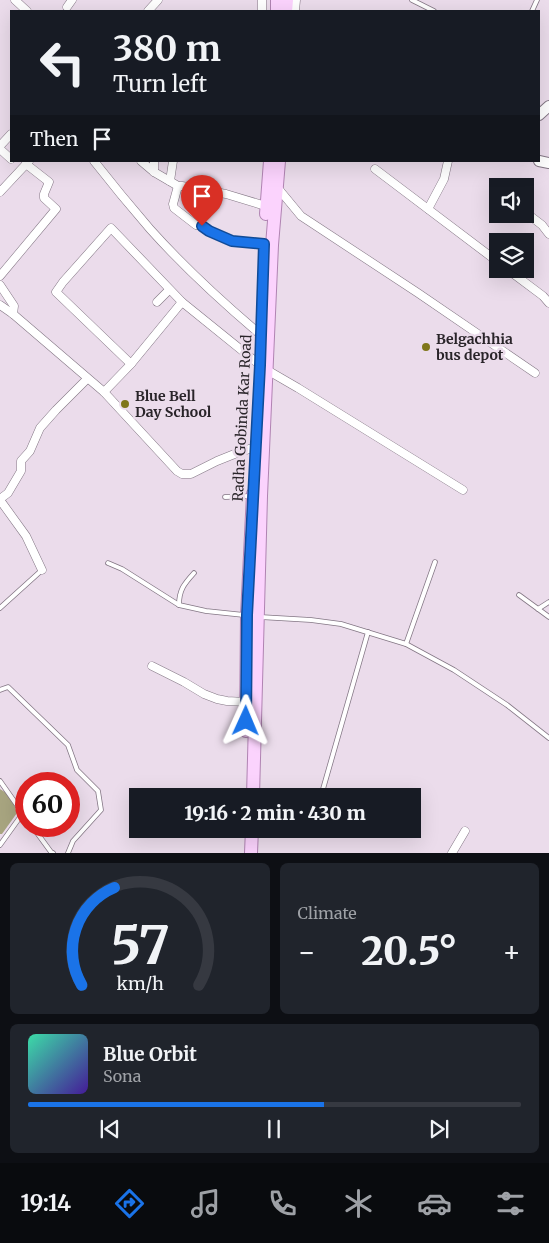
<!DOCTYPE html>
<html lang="en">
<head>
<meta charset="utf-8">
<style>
	body { margin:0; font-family:Merriweather,serif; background:#20242c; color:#f1f3f6; height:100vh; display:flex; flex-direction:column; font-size:19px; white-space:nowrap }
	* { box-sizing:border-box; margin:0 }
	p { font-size:16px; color:#9ea1a6 }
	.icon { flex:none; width:28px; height:28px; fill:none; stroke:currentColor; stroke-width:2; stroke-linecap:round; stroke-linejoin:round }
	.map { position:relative; height:853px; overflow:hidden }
	.sheet { display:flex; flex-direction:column; gap:10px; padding:10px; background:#0d0f14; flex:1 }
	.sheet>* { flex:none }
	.top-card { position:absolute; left:10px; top:10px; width:530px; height:152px; border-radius:0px; box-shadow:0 5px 20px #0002; background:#171b24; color:#f1f3f6; overflow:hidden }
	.controls { position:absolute; left:489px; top:178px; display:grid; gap:10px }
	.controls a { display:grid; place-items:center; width:45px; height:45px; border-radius:0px; background:#171b24; box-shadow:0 5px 20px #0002; font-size:25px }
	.speed { position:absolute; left:15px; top:772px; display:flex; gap:10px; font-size:25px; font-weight:700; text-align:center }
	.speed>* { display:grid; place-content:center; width:65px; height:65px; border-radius:50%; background:#171b24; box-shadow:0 5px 20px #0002; line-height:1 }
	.speed .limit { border:8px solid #d22; background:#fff; color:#111 }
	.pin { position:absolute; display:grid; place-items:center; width:42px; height:42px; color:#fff; margin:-51px -21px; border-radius:50% 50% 50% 0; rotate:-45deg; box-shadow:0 0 5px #0007 }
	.pin .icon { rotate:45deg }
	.me { position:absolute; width:55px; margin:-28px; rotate:1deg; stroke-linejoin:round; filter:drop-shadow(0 0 4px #0008) }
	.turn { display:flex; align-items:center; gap:18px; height:105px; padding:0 20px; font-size:22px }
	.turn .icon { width:65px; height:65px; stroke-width:2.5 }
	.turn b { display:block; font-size:35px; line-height:42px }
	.then { display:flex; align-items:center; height:48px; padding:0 20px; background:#0003; gap:10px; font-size:19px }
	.big { font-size:38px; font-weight:800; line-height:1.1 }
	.sheet .tile { flex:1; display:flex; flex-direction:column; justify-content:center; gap:8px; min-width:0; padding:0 18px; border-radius:8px; background:#20242c }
	.sheet .dial { align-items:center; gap:0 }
	.dial svg { height:130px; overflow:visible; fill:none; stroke:#363941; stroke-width:7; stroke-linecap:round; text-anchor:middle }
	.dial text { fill:#f1f3f6; stroke:none }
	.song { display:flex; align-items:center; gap:15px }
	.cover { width:60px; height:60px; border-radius:8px; background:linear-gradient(135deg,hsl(160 70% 55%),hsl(260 70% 35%)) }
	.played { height:5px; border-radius:2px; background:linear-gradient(90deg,#1a73e8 60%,#363941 60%) }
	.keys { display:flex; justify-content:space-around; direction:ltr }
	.heat { display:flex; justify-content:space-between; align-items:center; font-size:28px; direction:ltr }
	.sheet .tiles { flex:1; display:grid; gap:10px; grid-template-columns:1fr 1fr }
	.tile:last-child { grid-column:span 2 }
	.trip { position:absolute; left:129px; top:788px; width:292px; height:50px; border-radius:0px; background:#171b24; box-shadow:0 5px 20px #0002; font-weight:800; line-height:50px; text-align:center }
	.tab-bar { display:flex; height:80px; justify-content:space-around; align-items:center; background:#090b0e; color:#9ea1a6 }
	.tab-bar .icon { width:35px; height:35px }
	.tab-bar .selected { color:#1a73e8 }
	.tab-bar b { font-size:22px; color:#f1f3f6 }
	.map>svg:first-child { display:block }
	.water { fill:#a8a580 }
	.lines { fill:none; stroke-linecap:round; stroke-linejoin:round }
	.service-casing { stroke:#837684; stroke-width:5.5 }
	.minor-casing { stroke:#837684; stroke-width:9 }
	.tertiary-casing { stroke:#837684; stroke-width:12 }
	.primary-casing { stroke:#b083b2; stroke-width:14 }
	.service { stroke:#fff; stroke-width:4 }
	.minor { stroke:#fff; stroke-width:8 }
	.tertiary { stroke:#fff; stroke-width:10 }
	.primary { stroke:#fbd3fd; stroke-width:12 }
	.route-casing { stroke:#114b97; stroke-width:12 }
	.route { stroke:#1a73e8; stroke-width:9 }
	.poi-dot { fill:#7f761a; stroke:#ebdceb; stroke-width:2 }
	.labels { text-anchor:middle; stroke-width:5; stroke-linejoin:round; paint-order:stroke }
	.poi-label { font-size:14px; font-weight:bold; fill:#292429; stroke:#ebdceb; text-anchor:start }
	.street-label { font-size:14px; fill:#292429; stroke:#ebdceb }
</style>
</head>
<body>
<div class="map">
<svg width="549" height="853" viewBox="0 0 549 853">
	<rect width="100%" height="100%" fill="#ebdceb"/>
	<!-- water -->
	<path class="water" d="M0,789L11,796L17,813L2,834H0Z"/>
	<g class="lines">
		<!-- service casing -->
		<g class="service-casing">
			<g id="service">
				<path d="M412,0L434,11"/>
				<path d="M532,11L537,0"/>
				<path d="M225,497L250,496"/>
				<path d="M108,563L122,569L179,605L206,611L244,615"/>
				<path d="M519,595L549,617"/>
				<path d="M179,605C179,590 184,584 194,573"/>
				<path d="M0,608L42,570"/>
				<path d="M538,609L549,602"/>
				<path d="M260,617L311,620L341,624L406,644L454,670L507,705L549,738"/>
				<path d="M406,644L435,562"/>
				<path d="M0,690L8,687L68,745L77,770L98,791L101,810L73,841L68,853"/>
				<path d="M0,781L26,818"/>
				<path d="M321,796L368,632"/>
				<path d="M32,826L51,852L53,853"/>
				<path d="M0,845L23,813"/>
			</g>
		</g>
		<!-- minor casing -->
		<g class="minor-casing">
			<g id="minor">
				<path d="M15,0L27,11"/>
				<path d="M67,7L72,0"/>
				<path d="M148,11L158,0"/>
				<path d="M262,11V0"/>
				<path d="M295,11L296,0"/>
				<path d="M0,146L11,134"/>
				<path d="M0,149L11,159"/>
				<path d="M94,161C112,184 131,207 150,229C184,267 222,302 261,335"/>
				<path d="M141,161L154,172L178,186H182L226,194L269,207"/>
				<path d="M375,169L498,262"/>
				<path d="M154,172V161"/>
				<path d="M170,181L173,161"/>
				<path d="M178,186L173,204L174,208L196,225L202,226L209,231L232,241L264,244"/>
				<path d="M275,187H277L301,216L418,293L535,373"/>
				<path d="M0,192L29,161"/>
				<path d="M428,209L444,179L448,161"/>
				<path d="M525,212L542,225L549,234"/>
				<path d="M507,269L543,296L549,303"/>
				<path d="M0,276L56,209L44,198V194L49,182L26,164"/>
				<path d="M0,285L14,306L13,314"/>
				<path d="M157,302L169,290"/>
				<path d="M0,305L13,314L104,392L177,471L182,474H191L217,461L237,453L264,444"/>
				<path d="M131,364L56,292L63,282L111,228L182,302"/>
				<path d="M267,370L298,388L463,490"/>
				<path d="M104,392L131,364L182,302L260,365"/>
				<path d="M0,499L8,493L21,471V461L30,451L40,428L56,410L87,379"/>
				<path d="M0,500L26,536L42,570"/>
				<path d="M152,666L184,682L204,694L217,699L227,701L246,702"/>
				<path d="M452,853L465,831"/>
			</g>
		</g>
		<!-- tertiary casing -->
		<g class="tertiary-casing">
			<g id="tertiary">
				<path d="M539,115L549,106"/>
				<path d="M539,161L549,163"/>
			</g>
		</g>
		<!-- primary casing -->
		<g class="primary-casing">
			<g id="primary">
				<path d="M277,11V0"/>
				<path d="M286,11L287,0"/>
				<path d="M266,214L270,161"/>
				<path d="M246,731L247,615L253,494"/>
				<path d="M253,796L261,496L272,245L279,161"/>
				<path d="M251,853L252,829"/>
			</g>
		</g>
		<!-- service -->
		<use href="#service" class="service"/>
		<!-- minor -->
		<use href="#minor" class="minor"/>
		<!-- tertiary -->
		<use href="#tertiary" class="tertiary"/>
		<!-- primary -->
		<use href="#primary" class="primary"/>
	</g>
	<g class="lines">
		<!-- route casing -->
		<g class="route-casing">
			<path id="route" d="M202,226L209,231L232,241L264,244L260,365L247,615L246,721"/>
		</g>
		<!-- route -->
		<use href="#route" class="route"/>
	</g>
	<!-- markers -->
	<g class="poi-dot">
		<circle cx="426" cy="347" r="5"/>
		<circle cx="125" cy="404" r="5"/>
	</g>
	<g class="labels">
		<!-- poi labels -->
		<g class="poi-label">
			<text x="436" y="344">Belgachhia<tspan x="436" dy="16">bus depot</tspan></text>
			<text x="135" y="401">Blue Bell<tspan x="135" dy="16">Day School</tspan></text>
		</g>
		<!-- street labels -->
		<g class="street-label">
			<text transform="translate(242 418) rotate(-87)" y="5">Radha Gobinda Kar Road</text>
		</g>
	</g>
</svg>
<div class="controls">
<a><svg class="icon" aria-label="sound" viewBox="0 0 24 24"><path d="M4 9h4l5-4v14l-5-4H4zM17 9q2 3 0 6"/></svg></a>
<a><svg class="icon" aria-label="layers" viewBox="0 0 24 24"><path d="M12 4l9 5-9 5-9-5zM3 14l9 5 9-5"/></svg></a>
</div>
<div class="speed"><div class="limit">60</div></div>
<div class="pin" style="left:202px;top:226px;background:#d93025"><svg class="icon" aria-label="arrive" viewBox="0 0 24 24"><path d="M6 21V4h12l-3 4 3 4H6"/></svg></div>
<svg class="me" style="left:246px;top:721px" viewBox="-20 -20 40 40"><path d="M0-17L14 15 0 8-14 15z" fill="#1a73e8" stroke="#fff" stroke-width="4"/></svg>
<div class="trip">19:16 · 2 min · 430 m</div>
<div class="top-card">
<div class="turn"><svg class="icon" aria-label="left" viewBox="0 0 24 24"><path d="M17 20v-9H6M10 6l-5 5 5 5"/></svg><div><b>380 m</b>Turn left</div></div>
<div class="then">Then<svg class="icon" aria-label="arrive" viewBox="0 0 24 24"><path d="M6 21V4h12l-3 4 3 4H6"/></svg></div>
</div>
</div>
<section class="sheet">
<div class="tiles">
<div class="tile dial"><svg viewBox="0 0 100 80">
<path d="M14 69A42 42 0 1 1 86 69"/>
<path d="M14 69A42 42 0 0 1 34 9" stroke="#1a73e8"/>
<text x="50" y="56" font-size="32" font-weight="700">57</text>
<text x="50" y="72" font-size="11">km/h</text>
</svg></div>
<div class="tile"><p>Climate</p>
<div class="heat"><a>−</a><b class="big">20.5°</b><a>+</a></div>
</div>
<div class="tile">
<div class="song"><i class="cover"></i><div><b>Blue Orbit</b><p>Sona</p></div></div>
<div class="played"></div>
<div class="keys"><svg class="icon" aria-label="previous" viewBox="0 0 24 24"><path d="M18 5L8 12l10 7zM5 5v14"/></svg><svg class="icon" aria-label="pause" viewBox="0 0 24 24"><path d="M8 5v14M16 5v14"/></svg><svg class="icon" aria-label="next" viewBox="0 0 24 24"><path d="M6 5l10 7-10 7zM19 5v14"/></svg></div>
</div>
</div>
</section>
<nav class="tab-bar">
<b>19:14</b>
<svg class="icon selected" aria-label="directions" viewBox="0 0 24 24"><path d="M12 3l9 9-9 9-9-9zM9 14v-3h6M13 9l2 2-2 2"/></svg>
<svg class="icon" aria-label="music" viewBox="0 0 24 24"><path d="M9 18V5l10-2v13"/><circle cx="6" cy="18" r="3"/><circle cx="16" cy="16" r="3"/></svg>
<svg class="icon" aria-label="phone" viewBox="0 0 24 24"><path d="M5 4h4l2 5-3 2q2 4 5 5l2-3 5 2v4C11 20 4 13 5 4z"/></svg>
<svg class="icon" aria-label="climate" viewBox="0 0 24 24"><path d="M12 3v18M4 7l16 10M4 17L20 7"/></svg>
<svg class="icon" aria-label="car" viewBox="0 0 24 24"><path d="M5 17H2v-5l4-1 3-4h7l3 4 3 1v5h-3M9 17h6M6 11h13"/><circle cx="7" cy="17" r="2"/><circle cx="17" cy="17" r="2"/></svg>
<svg class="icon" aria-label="filters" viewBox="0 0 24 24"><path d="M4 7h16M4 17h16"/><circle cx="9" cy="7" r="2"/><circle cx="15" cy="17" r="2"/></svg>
</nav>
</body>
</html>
